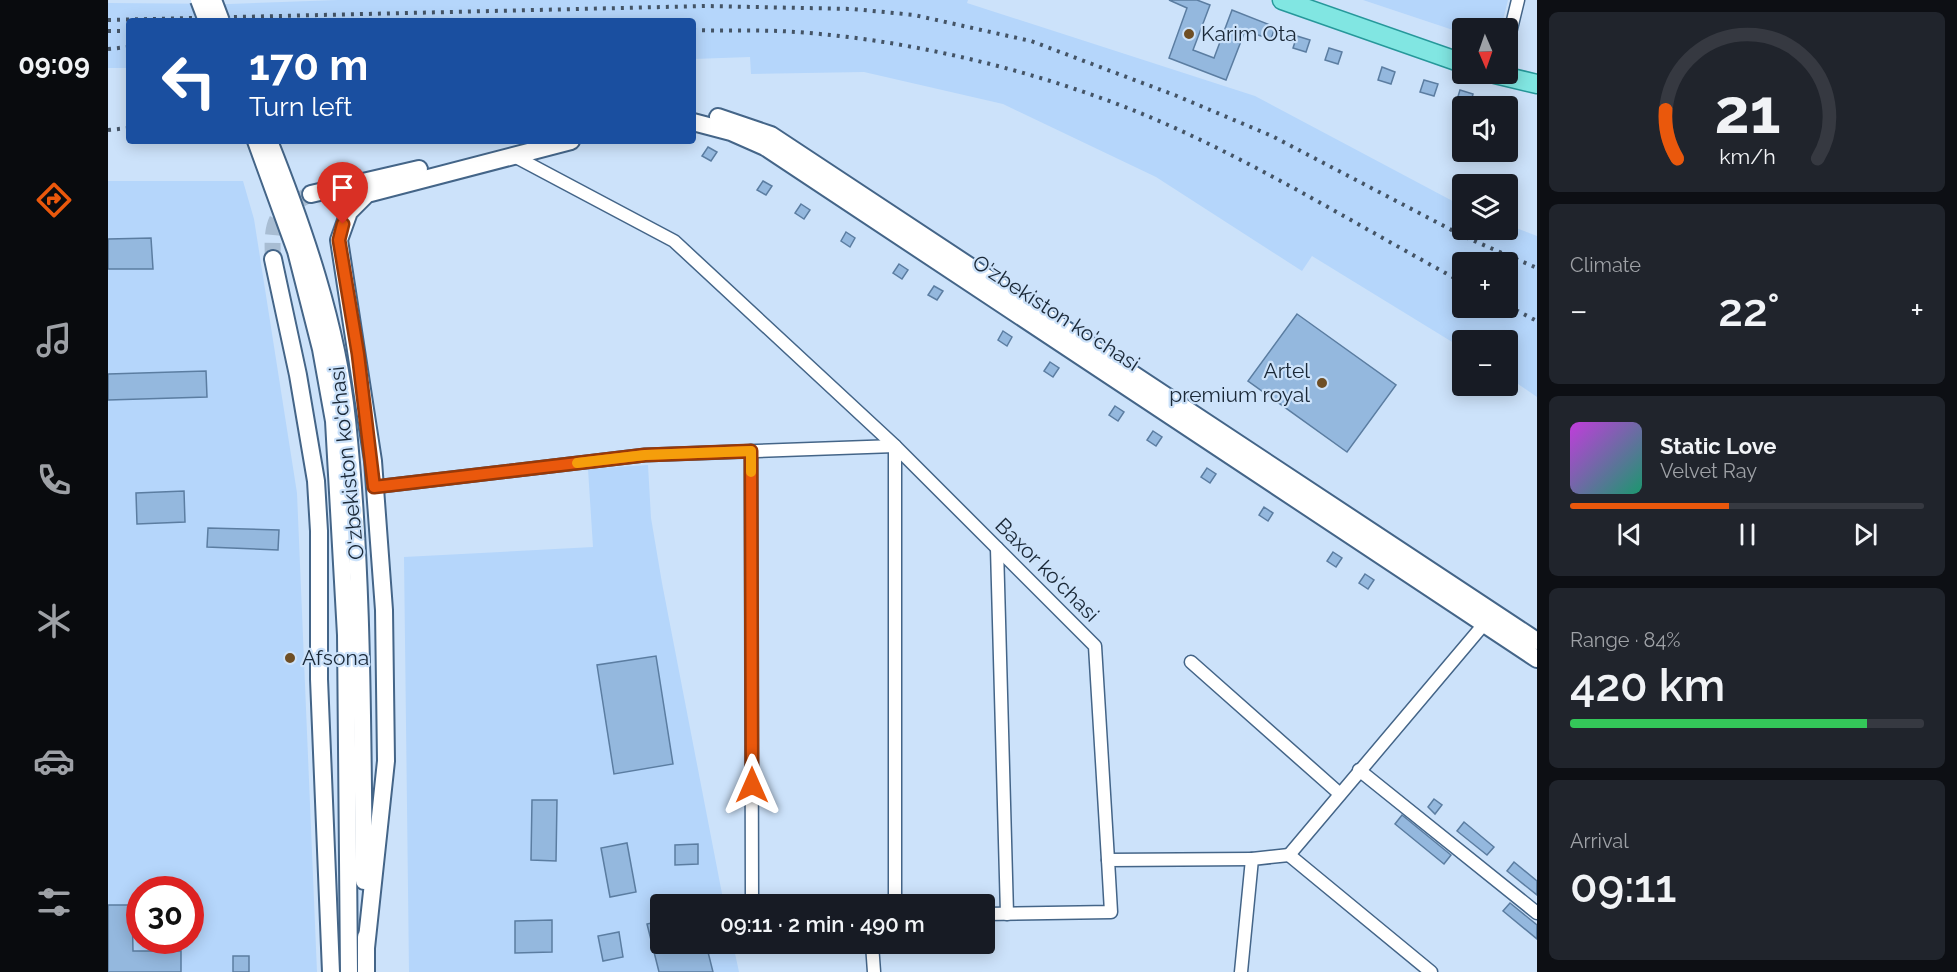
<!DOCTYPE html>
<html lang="en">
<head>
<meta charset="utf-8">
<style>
	body { margin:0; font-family:Raleway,sans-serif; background:#20242c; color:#f1f3f6; height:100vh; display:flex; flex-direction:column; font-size:22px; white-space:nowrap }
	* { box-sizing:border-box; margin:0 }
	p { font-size:20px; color:#9ea1a6 }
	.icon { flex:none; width:33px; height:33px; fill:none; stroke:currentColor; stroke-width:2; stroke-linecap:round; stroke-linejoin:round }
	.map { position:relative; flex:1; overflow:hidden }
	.sheet { display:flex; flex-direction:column; gap:12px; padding:12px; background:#0d0f14; width:420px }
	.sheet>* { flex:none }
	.hud { position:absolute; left:18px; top:18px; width:570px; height:126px; border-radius:6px; box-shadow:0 3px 15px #0003; background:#1a4fa0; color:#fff; overflow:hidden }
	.needle { width:39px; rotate:178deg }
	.tools { position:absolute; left:1344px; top:18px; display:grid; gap:12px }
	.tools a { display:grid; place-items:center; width:66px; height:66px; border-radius:6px; background:#171b24; box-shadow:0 3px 15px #0003; font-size:30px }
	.speed { position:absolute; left:18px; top:876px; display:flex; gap:12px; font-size:30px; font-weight:700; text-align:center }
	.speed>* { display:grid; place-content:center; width:78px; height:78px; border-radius:50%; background:#171b24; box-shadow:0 3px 15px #0003; line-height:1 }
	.speed .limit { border:9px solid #d22; background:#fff; color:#111 }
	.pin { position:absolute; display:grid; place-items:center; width:51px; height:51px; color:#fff; margin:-62px -26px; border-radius:50% 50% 50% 0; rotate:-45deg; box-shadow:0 0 6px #0007 }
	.pin .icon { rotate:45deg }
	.me { position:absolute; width:66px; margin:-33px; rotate:0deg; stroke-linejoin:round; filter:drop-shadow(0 0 4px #0008) }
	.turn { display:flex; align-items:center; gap:21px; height:126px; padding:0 24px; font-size:27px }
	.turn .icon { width:78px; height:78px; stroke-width:2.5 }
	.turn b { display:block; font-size:42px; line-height:51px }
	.big { font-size:45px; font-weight:600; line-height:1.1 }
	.sheet .tile { flex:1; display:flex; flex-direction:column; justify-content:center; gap:9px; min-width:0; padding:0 21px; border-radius:9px; background:#20242c }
	.sheet .dial { align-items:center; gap:0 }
	.dial svg { height:156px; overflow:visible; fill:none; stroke:#363941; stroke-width:7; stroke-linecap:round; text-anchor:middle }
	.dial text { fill:#f1f3f6; stroke:none }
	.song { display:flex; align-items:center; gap:18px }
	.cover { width:72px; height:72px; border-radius:9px; background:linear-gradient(135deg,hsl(290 70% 55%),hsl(160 70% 35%)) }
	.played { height:6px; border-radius:3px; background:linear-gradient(90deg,#ea580c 45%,#363941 45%) }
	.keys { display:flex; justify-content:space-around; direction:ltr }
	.heat { display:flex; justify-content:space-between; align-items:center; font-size:33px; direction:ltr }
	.charge { height:9px; border-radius:4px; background:linear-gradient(90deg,#34c759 84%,#363941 0) }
	.trip { position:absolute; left:542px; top:894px; width:345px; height:60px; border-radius:6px; background:#171b24; box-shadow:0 3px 15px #0003; font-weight:600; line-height:60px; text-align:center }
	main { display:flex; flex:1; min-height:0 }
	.tabs { display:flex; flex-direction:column; width:108px; justify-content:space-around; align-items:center; background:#090b0e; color:#9ea1a6 }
	.tabs .icon { width:42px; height:42px }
	.tabs .on { color:#ea580c }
	.tabs b { font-size:27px; color:#f1f3f6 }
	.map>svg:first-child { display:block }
	.built { fill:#b5d6fb; fill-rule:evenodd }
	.building { fill:#94b8de; stroke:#5b7da1; stroke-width:1.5 }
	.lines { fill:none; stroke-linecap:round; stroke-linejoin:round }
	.secondary-tunnel { stroke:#a8bdd3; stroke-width:16; stroke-dasharray:16 8; stroke-linecap:butt }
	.street-casing { stroke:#446588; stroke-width:15 }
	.secondary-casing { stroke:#446588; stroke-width:20 }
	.primary-casing { stroke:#26989a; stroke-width:21 }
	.street { stroke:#fff; stroke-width:12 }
	.secondary { stroke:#fff; stroke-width:16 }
	.primary { stroke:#81e6e2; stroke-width:18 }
	.rail { stroke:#445466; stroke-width:4; stroke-dasharray:3 6; stroke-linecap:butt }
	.secondary-bridge-casing { stroke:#446588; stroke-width:20; stroke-linecap:butt }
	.secondary-bridge { stroke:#fff; stroke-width:16 }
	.route-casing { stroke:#983908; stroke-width:15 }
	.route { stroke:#ea580c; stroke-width:10 }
	.slow { stroke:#f59e0b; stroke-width:10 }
	.poi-dot { fill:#6f4f25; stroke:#cce2fa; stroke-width:2 }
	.labels { text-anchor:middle; stroke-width:4.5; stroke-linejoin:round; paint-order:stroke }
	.poi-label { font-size:21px; fill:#1a2837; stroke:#cce2fa; text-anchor:start }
	.street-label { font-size:21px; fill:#1a2837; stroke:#cce2fa }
</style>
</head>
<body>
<main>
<nav class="tabs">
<b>09:09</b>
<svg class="icon on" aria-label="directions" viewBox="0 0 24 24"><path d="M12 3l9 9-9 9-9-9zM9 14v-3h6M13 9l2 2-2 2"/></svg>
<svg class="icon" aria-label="music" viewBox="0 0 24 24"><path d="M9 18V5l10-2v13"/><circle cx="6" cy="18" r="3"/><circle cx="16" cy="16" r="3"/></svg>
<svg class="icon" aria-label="phone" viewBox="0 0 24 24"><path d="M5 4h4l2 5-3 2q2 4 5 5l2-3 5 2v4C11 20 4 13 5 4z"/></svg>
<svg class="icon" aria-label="climate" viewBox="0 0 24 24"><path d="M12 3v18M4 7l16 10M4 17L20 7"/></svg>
<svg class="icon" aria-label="car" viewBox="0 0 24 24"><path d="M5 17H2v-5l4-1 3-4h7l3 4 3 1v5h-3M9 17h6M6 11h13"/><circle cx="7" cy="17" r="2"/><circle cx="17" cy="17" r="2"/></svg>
<svg class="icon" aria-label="filters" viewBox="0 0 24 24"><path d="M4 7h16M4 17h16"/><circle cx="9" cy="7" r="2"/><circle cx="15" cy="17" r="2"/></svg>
</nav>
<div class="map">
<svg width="1429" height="972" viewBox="0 0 1429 972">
	<rect width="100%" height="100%" fill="#cce2fa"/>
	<!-- built -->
	<g class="built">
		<path d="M230,0H860L859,3L1147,96L1354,206V230H1400V225L1429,236V397L1400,377V340H1354V348L1204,256L1194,271L1048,177L895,104L756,72L643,74L642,57L585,59V21H21V68H0V3L122,4ZM1354,262H1400V308H1354Z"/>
		<path d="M1255,0H1400L1393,28H1354V33Z"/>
		<path d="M0,181H135L146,219L189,493L209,972H0ZM32,890H82V940H32Z"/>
		<path d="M540,465L543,518L554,583L616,904H552V944H625L631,972H301L296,557L485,547L480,469Z"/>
	</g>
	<!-- building -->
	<g class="building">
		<path d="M1061,0H1089L1102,5L1085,50L1106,58L1124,10L1167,27L1163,39L1137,31L1118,80L1061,58L1079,8Z"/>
		<path d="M1189,36L1202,40L1198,52L1185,48Z"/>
		<path d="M1221,48L1234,52L1230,64L1217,60Z"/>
		<path d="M1274,67L1287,72L1283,84L1270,80Z"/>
		<path d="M1316,80L1330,84L1326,96L1312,92Z"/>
		<path d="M1352,90L1365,94L1362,106L1348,103Z"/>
		<path d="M600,147L609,152L603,161L594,156Z"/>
		<path d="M655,181L664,186L658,195L649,190Z"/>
		<path d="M693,204L702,210L696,219L687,213Z"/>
		<path d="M738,232L747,238L742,247L733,241Z"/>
		<path d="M43,238L45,269H0V239Z"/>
		<path d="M791,264L800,270L794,279L785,273Z"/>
		<path d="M826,286L835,291L829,300L820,295Z"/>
		<path d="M1189,314L1288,385L1239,452L1140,381Z"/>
		<path d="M895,331L904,337L899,346L890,340Z"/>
		<path d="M942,362L951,368L945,377L936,371Z"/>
		<path d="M98,371L99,397L0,400V374Z"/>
		<path d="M1007,406L1016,412L1010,421L1001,415Z"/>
		<path d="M1045,431L1054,437L1048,446L1039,440Z"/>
		<path d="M1099,468L1108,474L1102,483L1093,477Z"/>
		<path d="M76,491L77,522L29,524L28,493Z"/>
		<path d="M1156,507L1165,513L1160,521L1151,515Z"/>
		<path d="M100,528L171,530L170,550L99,547Z"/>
		<path d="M1225,552L1234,558L1228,567L1219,561Z"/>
		<path d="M1257,574L1266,580L1260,589L1251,583Z"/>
		<path d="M548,656L565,764L506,774L489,665Z"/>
		<path d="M1326,799L1334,805L1327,814L1320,807Z"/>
		<path d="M424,800H449L448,861L423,860Z"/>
		<path d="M1294,815L1343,855L1336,864L1287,824Z"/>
		<path d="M1356,822L1386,847L1379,855L1349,831Z"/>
		<path d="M519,843L528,892L502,897L493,848Z"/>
		<path d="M590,844V864L567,865V845Z"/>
		<path d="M1406,862L1429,881V895L1399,871Z"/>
		<path d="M1402,903L1429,925V939L1395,911Z"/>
		<path d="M0,905H24L25,951H73V972H0Z"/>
		<path d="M444,920V952L407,953V921Z"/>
		<path d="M552,921V944H598L605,972H551L539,924Z"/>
		<path d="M511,932L515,957L495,961L490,936Z"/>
		<rect x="125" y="956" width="16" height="16"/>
	</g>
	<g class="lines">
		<!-- secondary-tunnel -->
		<path class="secondary-tunnel" d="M165,259C163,220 167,211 203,194"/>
		<!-- street casing -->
		<g class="street-casing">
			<g id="street">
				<path d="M1400,41L1410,0"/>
				<path d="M406,156L566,241L787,446V904"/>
				<path d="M643,451L644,904"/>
				<path d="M266,487L537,455L787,446L987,646L1000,860"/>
				<path d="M889,548L899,914"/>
				<path d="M1083,662L1232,794"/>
				<path d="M1251,770L1429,913"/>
				<path d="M1181,855L1371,630L1374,622"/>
				<path d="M1181,855L1323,972"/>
				<path d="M876,914L1003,912L1000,860L1144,859"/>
				<path d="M764,944L766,972"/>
				<path d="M1133,972L1144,859L1181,855"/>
			</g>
		</g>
		<!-- secondary casing -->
		<g class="secondary-casing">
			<g id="secondary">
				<path d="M610,117L663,135L1429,641"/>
				<path d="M585,122L623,132L657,147L1429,659"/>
				<path d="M148,141L188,251L213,349L226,421L238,635L241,972"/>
				<path d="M161,141C196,229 229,324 239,420C255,573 254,728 256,881"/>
				<path d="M203,194L311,169"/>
				<path d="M165,259L190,375L208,481L211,531V679L223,972"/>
				<path d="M258,937V972"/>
				<path d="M258,948L278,761L276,610L265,461L231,240L241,212L259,194L463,141"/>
			</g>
		</g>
		<!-- primary casing -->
		<g class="primary-casing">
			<g id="primary">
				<path d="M1174,0L1354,63"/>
				<path d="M1387,74L1429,84"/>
			</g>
		</g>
		<!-- street -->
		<use href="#street" class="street"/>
		<!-- secondary -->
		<use href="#secondary" class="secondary"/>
		<!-- primary -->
		<use href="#primary" class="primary"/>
		<!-- rail -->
		<g class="rail">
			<path d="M0,20L598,6L745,9L806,15L923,41L1069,96L1164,136L1357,237L1429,268"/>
			<path d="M585,30C614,31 643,30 671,31C792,37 925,69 1037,115C1147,161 1250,226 1354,282"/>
			<path d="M0,31H21"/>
			<path d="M0,49L21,47"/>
			<path d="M0,130L21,128"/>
			<path d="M1400,306L1429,321"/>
		</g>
		<!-- secondary-bridge casing -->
		<g class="secondary-bridge-casing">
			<g id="secondary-bridge">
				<path d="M91,0L99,21"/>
				<path d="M105,0L113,21"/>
			</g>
		</g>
		<!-- secondary-bridge -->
		<use href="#secondary-bridge" class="secondary-bridge"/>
	</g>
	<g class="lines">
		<!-- route casing -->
		<g class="route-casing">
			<path id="route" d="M235,224L231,240L250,354L266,487L537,455L643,451L644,785"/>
		</g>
		<!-- route -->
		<use href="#route" class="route"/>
		<!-- slow -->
		<path class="slow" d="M469,463L537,455L643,451V472"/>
	</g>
	<!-- markers -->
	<g class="poi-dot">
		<circle cx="1081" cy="34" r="6"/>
		<circle cx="1214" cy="383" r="6"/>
		<circle cx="182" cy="658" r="6"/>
	</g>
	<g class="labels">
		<!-- poi labels -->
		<g class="poi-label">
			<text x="1093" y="41">Karim Ota</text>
			<text x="1202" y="378" text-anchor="end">Artel<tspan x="1202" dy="24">premium royal</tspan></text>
			<text x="194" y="665">Afsona</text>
		</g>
		<!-- street labels -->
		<g class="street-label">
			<text transform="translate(948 313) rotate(33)" y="7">O'zbekiston ko'chasi</text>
			<text transform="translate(239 463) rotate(-96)" y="7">O'zbekiston ko'chasi</text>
			<text transform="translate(939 570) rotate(45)" y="7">Baxor ko'chasi</text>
		</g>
	</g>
</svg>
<div class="tools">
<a><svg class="needle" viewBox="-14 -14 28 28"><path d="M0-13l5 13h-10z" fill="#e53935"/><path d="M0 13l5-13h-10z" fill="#9ea1a6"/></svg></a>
<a><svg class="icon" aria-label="sound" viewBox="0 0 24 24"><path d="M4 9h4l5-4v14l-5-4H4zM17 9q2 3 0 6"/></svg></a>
<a><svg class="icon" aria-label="layers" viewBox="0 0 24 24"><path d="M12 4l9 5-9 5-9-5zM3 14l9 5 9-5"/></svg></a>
<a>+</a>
<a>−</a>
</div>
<div class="speed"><div class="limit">30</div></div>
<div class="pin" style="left:235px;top:224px;background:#d93025"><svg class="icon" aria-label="arrive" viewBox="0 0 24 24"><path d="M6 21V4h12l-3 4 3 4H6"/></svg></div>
<svg class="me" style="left:644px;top:785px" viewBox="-20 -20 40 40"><path d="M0-17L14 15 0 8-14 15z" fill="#ea580c" stroke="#fff" stroke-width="4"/></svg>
<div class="trip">09:11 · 2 min · 490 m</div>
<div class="hud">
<div class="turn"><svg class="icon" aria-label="left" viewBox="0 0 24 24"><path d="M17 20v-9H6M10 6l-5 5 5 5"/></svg><div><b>170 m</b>Turn left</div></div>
</div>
</div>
<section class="sheet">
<div class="tile dial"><svg viewBox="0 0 100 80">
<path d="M14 69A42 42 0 1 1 86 69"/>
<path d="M14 69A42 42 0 0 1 8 44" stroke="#ea580c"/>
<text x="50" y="56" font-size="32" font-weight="700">21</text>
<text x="50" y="72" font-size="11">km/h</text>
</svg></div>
<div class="tile"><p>Climate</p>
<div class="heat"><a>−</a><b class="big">22°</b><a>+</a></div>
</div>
<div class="tile">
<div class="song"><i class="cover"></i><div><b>Static Love</b><p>Velvet Ray</p></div></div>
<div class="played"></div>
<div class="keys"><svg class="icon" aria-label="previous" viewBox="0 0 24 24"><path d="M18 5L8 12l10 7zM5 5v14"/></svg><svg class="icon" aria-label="pause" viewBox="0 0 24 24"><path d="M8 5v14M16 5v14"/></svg><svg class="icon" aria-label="next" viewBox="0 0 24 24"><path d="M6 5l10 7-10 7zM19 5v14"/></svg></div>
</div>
<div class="tile"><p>Range · 84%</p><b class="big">420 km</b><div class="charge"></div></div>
<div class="tile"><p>Arrival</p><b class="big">09:11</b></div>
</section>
</main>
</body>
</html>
